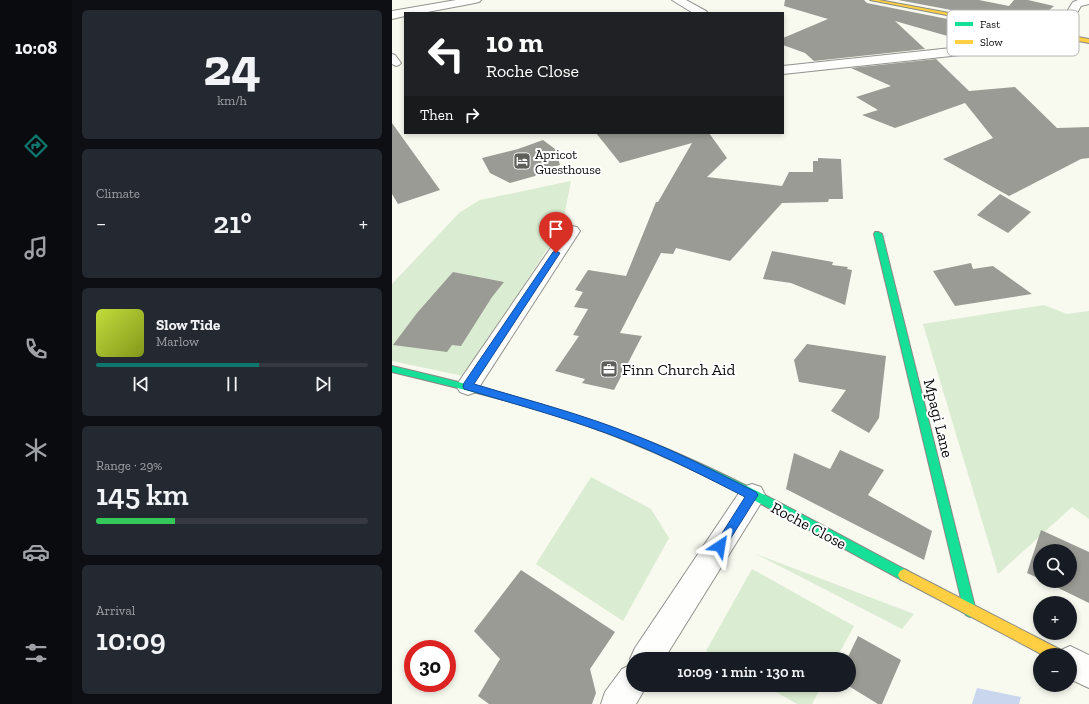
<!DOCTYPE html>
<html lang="en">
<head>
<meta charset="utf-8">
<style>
	body { margin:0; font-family:"Zilla Slab",serif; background:#242831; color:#f1f3f6; height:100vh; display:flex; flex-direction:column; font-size:15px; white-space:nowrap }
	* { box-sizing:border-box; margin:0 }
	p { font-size:13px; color:#9ea1a6 }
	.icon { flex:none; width:22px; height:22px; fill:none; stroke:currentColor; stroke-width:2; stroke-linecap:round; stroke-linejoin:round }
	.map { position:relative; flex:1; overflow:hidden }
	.sheet { display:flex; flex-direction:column; gap:10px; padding:10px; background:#0d0f14; width:320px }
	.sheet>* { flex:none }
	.top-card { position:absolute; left:12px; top:12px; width:380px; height:122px; border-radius:0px; box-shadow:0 2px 6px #0003; background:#202124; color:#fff; overflow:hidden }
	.controls { position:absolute; left:641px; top:544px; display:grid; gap:8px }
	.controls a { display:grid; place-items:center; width:44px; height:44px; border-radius:50%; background:#171b24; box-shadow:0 2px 6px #0003; font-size:20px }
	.speed { position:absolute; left:12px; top:640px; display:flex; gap:8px; font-size:20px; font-weight:700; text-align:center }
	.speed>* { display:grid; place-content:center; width:52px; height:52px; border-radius:50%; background:#171b24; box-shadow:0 2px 6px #0003; line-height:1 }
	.speed .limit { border:6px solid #d22; background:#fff; color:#111 }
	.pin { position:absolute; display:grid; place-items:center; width:34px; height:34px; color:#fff; margin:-41px -17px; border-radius:50% 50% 50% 0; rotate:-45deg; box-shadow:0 0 4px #0007 }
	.pin .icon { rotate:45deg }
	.me { position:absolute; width:44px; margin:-22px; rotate:33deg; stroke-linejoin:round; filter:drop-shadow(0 0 3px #0008) }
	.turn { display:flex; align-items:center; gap:14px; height:84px; padding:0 16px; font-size:18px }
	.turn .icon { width:52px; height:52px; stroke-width:2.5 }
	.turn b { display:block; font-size:28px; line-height:34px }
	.then { display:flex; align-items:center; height:38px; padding:0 16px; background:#0003; gap:8px; font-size:15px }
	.big { font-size:30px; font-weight:600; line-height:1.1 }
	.sheet .card { flex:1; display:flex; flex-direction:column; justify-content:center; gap:6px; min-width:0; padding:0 14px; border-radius:6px; background:#242831 }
	.sheet .dial { align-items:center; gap:0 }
	.dial b { font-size:52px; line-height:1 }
	.song { display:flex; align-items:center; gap:12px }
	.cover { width:48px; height:48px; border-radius:6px; background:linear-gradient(135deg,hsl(70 70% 55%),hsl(70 70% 35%)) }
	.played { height:4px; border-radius:2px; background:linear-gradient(90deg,#0f766e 60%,#363941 60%) }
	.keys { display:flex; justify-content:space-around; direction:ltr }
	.heat { display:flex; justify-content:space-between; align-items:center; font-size:22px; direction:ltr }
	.charge { height:6px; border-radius:3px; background:linear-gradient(90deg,#34c759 29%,#363941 0) }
	.trip { position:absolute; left:234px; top:652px; width:230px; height:40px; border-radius:20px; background:#171b24; box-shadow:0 2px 6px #0003; font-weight:600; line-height:40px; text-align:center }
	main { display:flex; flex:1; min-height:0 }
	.menu { display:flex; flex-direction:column; width:72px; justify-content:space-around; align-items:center; background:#090b0e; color:#9ea1a6 }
	.menu .icon { width:28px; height:28px }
	.menu .active { color:#0f766e }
	.menu b { font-size:18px; color:#f1f3f6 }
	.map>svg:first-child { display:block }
	.green { fill:#daecd1 }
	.water { fill:#cad6ee }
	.building { fill:#9b9b95 }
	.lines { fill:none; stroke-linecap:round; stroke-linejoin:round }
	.lane-casing { stroke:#92928e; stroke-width:2 }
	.street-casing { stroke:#92928e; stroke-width:2 }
	.fast-casing { stroke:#888984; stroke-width:2 }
	.slow-casing { stroke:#888984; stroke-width:2 }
	.lane { fill:#fefefd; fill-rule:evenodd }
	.street { fill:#fefefd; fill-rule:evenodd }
	.fast { fill:#16e098; fill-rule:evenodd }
	.slow { fill:#ffcf43; fill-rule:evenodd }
	.route { fill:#1a73e8; stroke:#114b97 }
	.labels { text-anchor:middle; stroke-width:4; stroke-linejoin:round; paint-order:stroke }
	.far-poi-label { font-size:13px; fill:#0b0b0b; stroke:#fff; text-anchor:start }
	.poi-label { font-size:16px; fill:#0b0b0b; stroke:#fff; text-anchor:start }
	.street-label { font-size:16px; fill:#0b0b0b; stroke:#fff }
	.key { fill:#fff; stroke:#b6b6b6; stroke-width:1 }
	.key-label { font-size:11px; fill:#0b0b0b }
</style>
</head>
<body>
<main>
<nav class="menu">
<b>10:08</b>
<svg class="icon active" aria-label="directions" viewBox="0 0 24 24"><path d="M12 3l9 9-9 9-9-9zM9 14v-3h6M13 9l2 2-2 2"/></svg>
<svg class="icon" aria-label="music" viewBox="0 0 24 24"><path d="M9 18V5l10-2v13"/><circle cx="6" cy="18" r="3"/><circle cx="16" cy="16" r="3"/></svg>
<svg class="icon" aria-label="phone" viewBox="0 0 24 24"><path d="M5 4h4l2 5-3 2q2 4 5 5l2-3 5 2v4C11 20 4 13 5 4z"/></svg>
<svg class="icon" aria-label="climate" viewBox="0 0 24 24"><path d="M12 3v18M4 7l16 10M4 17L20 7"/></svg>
<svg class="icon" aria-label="car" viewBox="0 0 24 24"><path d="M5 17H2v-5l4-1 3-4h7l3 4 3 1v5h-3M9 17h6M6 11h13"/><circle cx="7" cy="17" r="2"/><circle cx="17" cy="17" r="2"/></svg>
<svg class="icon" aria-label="filters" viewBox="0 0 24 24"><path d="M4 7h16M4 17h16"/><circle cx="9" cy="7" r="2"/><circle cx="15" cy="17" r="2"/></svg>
</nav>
<section class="sheet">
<div class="card dial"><b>24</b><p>km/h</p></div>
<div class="card"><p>Climate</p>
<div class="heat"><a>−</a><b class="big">21°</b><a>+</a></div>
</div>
<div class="card">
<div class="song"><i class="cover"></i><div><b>Slow Tide</b><p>Marlow</p></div></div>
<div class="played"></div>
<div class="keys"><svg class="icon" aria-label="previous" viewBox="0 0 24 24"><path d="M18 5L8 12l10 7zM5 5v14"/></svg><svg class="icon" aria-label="pause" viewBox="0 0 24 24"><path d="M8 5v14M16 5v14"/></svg><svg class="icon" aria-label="next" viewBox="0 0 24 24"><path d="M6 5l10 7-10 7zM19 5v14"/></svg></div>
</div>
<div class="card"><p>Range · 29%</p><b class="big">145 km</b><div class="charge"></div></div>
<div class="card"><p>Arrival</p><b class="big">10:09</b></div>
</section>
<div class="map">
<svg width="697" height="704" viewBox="0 0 697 704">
	<rect width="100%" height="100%" fill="#f8f9ef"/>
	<!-- green -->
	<g class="green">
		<path d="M179,181L170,227L71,376L0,361V284L67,213L88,200Z"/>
		<path d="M652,305L675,314L697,311V519L680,507L606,574L531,324Z"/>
		<path d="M199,477L259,509L277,538L231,621L144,564Z"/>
		<path d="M364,554L522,614L510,629Z"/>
		<path d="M360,569L462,626L444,659H327L314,651Z"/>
		<path d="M372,685H430L420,704H405Z"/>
	</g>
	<!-- water -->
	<path class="water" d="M585,688L629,697L627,704H580Z"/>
	<!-- building -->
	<g class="building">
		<path d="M393,0H472L475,3L480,4L631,34L628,36L594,42L568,37L566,39L503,21L533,49L422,61L413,53L391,45V38L436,19L392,6Z"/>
		<path d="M506,0H587L617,6L622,0H636L662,6L640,25Z"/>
		<path d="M544,59L577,91L623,87L665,128L697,127V158L689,159L617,196L551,159L601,138L573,103L503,128L470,115L486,110L464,97L499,86L459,68Z"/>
		<path d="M0,123L48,190L6,204L0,194Z"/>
		<path d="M204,133H317L335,158L315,177L390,186L397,172H421V161H426V158L449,159L451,199H437L436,202L390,203L338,261L284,248L281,254L269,253L228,333L250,336L222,390L190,383L193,379L163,371L187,336L181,335L196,309L182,307L191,292L183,290L196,270L234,276L264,202H266L300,143L228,163Z"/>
		<path d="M151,140L163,149L168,165L148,171L143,176L118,183L98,173L90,158L126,149Z"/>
		<path d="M608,194L639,212L616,233L585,215Z"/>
		<path d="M380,251L441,262L440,265L456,267L455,269L460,270L453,305L399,283L371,279Z"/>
		<path d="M579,263L581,269L601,266L640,294L563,306L541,271Z"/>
		<path d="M61,272L112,282L100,297L69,346L60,345L55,352L1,345L25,313Z"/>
		<path d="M415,344L494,356L487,418L477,433L439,411L454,390L407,382L402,360Z"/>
		<path d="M448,450L492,470L476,495L540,531L532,560L394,489L402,453L438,469Z"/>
		<path d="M649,530L697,552V603L652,581H678V551H648V579L635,573Z"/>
		<path d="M129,570L223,632L198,669L204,693L200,704H97L86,696L108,659L82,631Z"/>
		<path d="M466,636L509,660L490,704H486L455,685H457V659H455Z"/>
	</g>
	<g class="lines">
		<!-- lane casing -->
		<g class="lane-casing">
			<path id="lane" d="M0,54L3,55L9,63L7,65L4,66L0,64Z"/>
		</g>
		<!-- street casing -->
		<g class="street-casing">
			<g id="street">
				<path d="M64,0H89L87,2L83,3L30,13H13V16L0,19V11Z"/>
				<path d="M280,0H294L314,11L316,13H301Z"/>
				<path d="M686,0H697V4L689,6L670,38L578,54L391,74V66L578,46L662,32L681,2Z"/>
				<path d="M179,226L185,227L188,231L84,392L76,395L68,392L64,386L68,380L173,227Z"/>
				<path d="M360,484L369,487L373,495L369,503L272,659H241V685H255L244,704H209L213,692L230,669L240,664L238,659L243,648L351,487Z"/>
				<path d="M678,646L697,655V688L678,679V655H665L667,651Z"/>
			</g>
		</g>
		<!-- fast casing -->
		<g class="fast-casing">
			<g id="fast">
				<path d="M483,232H486L490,234L584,611L582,615L578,617L574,615L572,611L482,234Z"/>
				<path d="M0,366C81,385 162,405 240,435C336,471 426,524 516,571L518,575L516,579L512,581L508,579C418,531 330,479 235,441C159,410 79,391 0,372Z"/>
			</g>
		</g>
		<!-- slow casing -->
		<g class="slow-casing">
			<g id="slow">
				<path d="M478,0H487L697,39V43Z"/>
				<path d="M512,569L669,650L670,655H651L508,579L506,575L508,571Z"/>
			</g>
		</g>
		<!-- lane -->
		<use href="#lane" class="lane"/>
		<!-- street -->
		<use href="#street" class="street"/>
		<!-- fast -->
		<use href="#fast" class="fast"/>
		<!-- slow -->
		<use href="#slow" class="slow"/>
	</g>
	<!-- route -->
	<path class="route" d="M164,251L168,253L82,384C135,400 190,414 242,435C284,451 324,472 364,492L366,495L364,498L332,549L328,551L323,549L322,546L353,497C314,477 275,457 235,441C182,420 126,405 72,389L71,386L72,383L161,252Z"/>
	<!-- icons -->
	<defs>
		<g id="hotel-square" transform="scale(0.9)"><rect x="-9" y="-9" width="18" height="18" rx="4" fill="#5e5e5b" stroke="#fff"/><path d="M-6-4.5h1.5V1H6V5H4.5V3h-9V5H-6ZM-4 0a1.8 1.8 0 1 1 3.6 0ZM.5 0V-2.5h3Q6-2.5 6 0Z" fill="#fff"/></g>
		<g id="office-square" transform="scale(0.9)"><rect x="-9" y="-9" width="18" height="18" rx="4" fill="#5e5e5b" stroke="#fff"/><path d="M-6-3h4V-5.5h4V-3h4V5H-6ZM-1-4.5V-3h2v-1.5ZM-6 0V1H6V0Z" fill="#fff"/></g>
	</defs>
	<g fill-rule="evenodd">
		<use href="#hotel-square" x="130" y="161"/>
		<use href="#office-square" x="217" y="369"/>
	</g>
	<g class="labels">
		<!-- far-poi labels -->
		<g class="far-poi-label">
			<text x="143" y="159">Apricot<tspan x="143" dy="15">Guesthouse</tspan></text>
		</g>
		<!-- poi labels -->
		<g class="poi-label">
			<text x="230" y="375">Finn Church Aid</text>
		</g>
		<!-- street labels -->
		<g class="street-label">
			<text transform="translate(547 418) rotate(76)" y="6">Mpagi Lane</text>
			<text transform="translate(417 525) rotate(28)" y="6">Roche Close</text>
		</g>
	</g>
	<!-- legend -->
	<rect x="555" y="10" width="132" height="46" rx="6" class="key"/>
	<rect x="563" y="22" width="18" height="4" fill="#16e098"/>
	<rect x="563" y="40" width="18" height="4" fill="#ffcf43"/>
	<g class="key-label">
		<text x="588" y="28">Fast</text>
		<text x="588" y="46">Slow</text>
	</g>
</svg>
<div class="controls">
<a><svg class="icon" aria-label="search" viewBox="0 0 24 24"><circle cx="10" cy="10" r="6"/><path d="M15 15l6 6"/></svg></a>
<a>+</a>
<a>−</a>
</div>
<div class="speed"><div class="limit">30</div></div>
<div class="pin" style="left:164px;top:253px;background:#d93025"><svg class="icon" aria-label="arrive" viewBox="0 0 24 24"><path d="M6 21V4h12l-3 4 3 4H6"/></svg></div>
<svg class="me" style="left:328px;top:546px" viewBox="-20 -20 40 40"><path d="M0-17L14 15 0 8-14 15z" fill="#1a73e8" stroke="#fff" stroke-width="4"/></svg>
<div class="trip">10:09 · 1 min · 130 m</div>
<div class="top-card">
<div class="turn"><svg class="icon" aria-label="left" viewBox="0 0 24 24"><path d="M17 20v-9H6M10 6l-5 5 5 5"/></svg><div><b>10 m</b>Roche Close</div></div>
<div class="then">Then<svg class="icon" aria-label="right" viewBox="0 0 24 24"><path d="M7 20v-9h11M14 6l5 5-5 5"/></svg></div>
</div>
</div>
</main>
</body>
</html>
